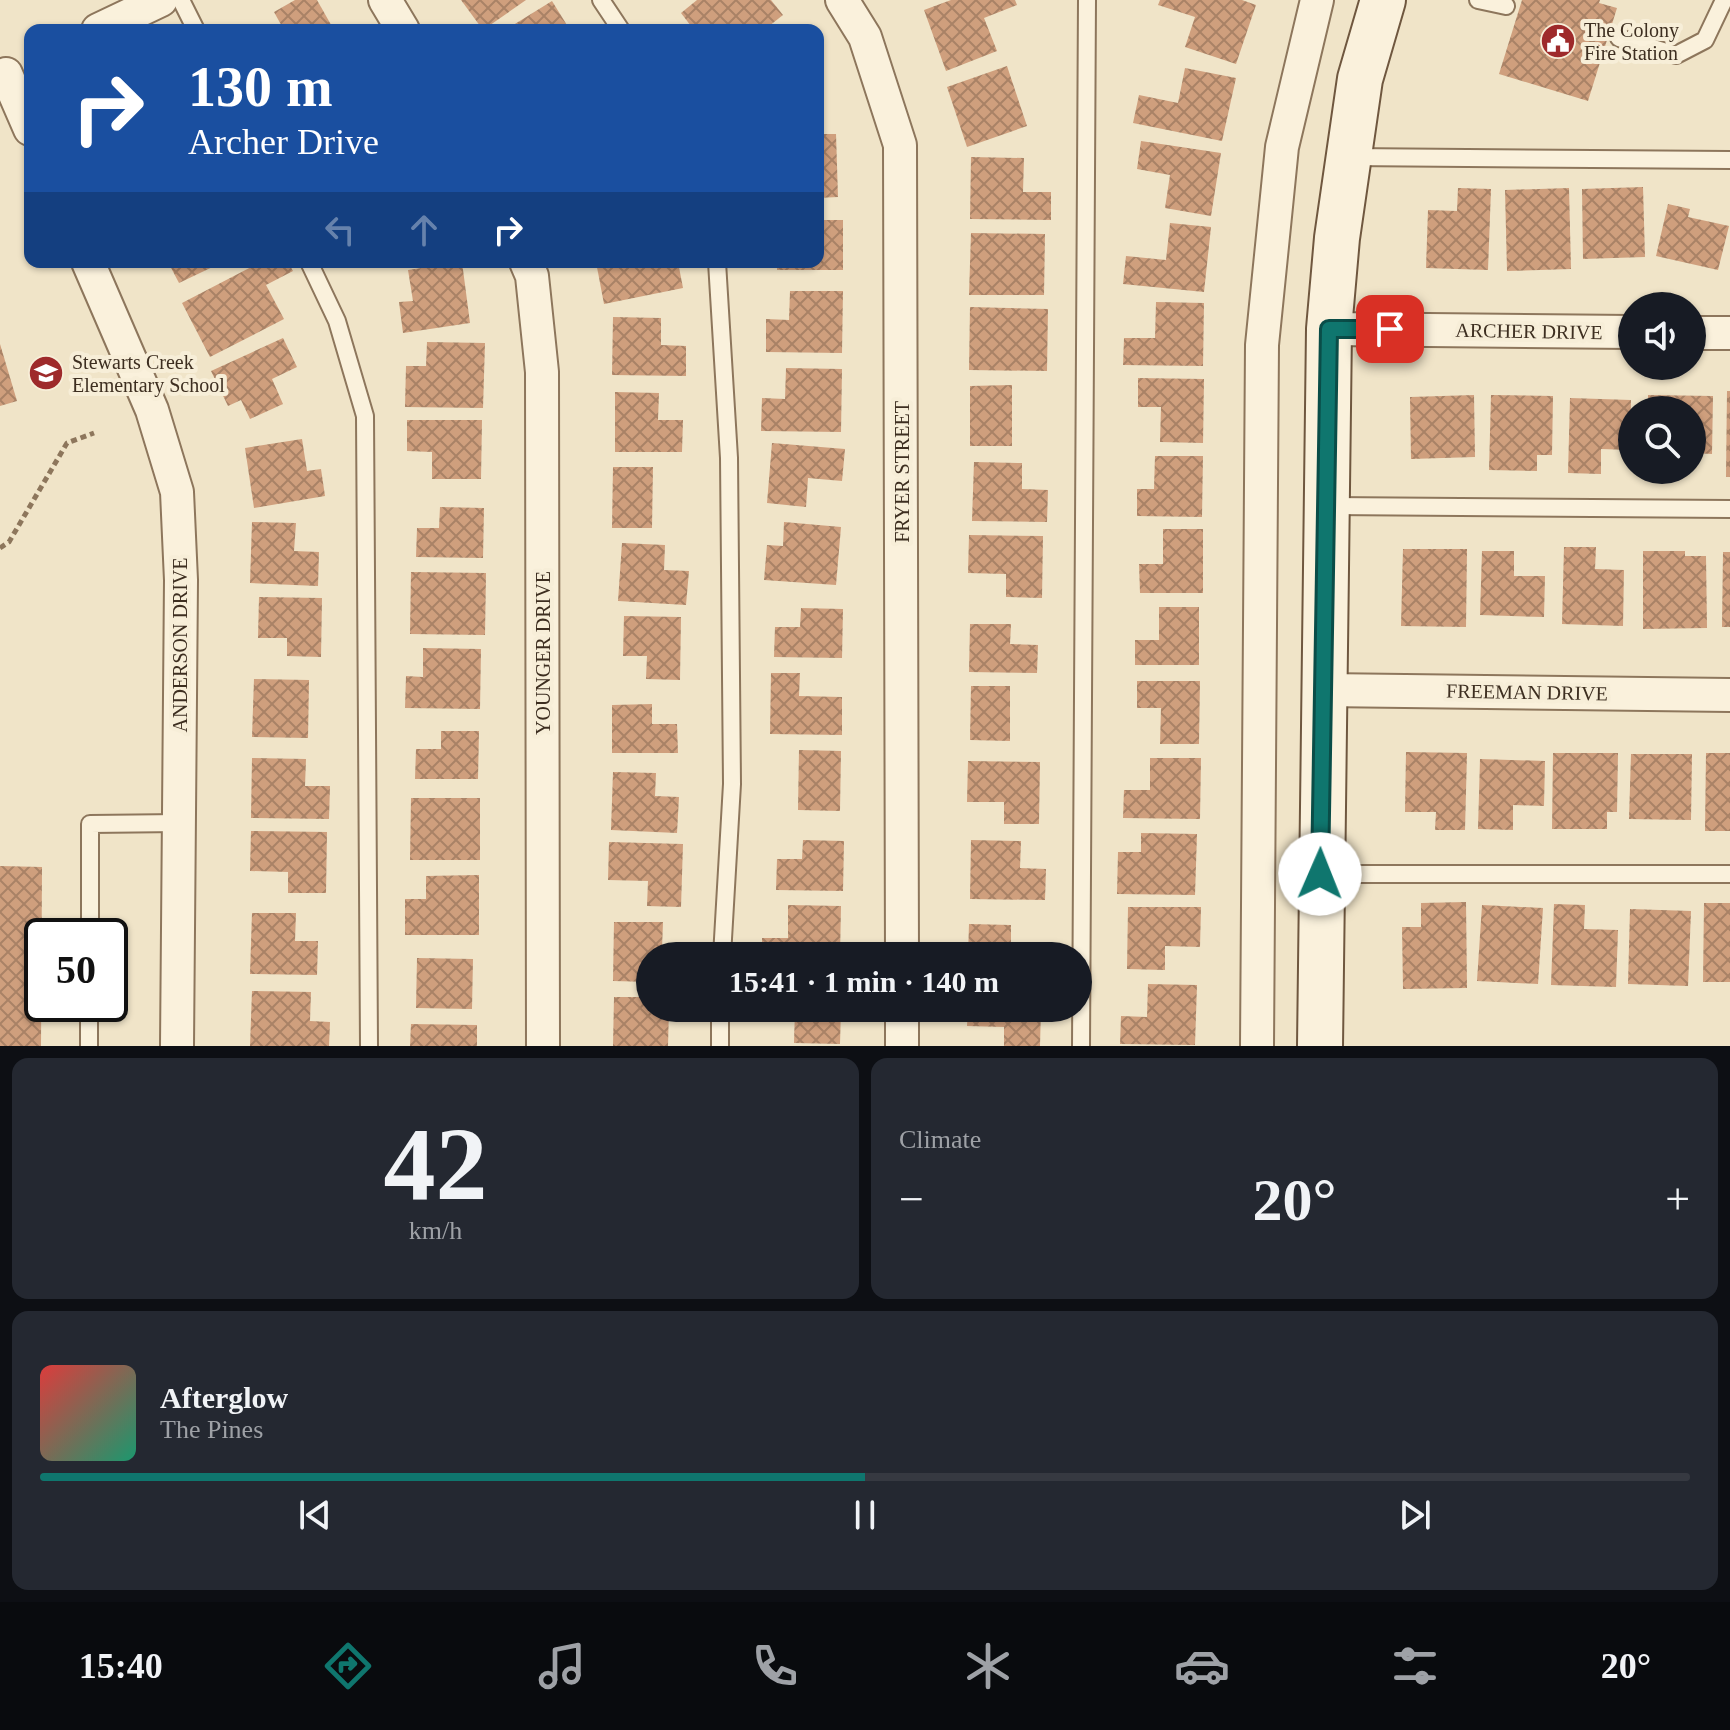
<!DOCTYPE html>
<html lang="en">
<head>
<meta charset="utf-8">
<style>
	body { margin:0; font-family:Georgia,serif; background:#242831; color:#f1f3f6; height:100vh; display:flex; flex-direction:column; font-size:30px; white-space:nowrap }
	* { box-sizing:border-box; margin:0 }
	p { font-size:26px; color:#9ea1a6 }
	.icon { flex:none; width:44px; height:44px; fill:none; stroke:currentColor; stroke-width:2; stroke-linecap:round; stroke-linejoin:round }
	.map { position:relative; height:1046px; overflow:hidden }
	.panel { display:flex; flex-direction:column; gap:12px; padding:12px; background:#0d0f14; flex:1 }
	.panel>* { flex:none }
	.banner { position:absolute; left:24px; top:24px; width:800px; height:244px; border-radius:16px; box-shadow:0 2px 6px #0004; background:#1a4fa0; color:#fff; overflow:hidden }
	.tools { position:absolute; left:1618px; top:292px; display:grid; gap:16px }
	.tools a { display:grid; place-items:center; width:88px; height:88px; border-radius:50%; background:#171b24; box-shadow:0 2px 6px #0004; font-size:40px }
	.speed { position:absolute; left:24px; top:918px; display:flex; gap:16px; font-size:40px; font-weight:700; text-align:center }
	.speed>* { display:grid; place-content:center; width:104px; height:104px; border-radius:50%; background:#171b24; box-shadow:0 2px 6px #0004; line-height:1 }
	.speed .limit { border:4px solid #111; border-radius:12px; background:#fff; color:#111 }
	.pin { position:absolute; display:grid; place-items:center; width:68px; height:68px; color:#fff; margin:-34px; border-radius:16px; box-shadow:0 4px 12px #0006 }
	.me { position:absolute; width:88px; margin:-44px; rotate:1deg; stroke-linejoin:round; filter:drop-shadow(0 0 6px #0008) }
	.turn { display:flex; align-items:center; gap:28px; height:168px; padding:0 32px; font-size:36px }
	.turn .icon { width:104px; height:104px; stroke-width:2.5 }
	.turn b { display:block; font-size:56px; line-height:68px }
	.lanes { display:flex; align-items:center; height:76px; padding:0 32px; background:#0003; justify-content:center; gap:40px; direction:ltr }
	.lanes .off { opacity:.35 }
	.big { font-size:60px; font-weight:800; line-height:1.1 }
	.panel .tile { flex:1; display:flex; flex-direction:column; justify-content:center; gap:12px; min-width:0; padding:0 28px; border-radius:16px; background:#242831 }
	.panel .dial { align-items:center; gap:0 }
	.dial b { font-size:104px; line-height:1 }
	.song { display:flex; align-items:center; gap:24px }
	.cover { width:96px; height:96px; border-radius:12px; background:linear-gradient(135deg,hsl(0 70% 55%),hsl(160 70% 35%)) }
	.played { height:8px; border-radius:4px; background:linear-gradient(90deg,#0f766e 50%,#363941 50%) }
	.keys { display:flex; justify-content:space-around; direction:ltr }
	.heat { display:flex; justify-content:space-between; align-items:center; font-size:44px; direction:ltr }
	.panel .tiles { flex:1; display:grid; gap:12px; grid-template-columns:1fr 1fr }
	.tile:last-child { grid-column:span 2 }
	.trip { position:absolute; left:636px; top:942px; width:456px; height:80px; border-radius:40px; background:#171b24; box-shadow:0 2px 6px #0004; font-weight:800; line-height:80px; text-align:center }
	.tab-bar { display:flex; height:128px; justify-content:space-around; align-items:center; background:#090b0e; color:#9ea1a6 }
	.tab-bar .icon { width:56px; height:56px }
	.tab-bar .active { color:#0f766e }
	.tab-bar b { font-size:36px; color:#f1f3f6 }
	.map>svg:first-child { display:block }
	.building { fill:url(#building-cross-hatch) }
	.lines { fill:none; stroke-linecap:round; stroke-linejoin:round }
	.service-casing { stroke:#8d765c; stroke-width:20 }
	.minor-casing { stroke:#8d765c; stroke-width:36 }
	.secondary-casing { stroke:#6f573f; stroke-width:48 }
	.path { stroke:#8d765c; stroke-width:5; stroke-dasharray:6 4; stroke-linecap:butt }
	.service { stroke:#faf1dc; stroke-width:16 }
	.minor { stroke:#faf1dc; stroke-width:32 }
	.secondary { stroke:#faf1dc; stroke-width:44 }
	.route-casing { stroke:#0a4d48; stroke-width:20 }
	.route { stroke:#0f766e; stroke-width:14 }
	.labels { text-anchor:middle; stroke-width:8; stroke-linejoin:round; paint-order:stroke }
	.poi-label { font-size:20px; fill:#3d2e20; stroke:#f7eed8; text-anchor:start }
	.street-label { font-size:20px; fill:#3d2e20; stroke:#f7eed8 }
</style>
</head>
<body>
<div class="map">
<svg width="1730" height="1046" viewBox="0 0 1730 1046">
	<defs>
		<pattern id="building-cross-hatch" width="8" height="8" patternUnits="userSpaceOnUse" patternTransform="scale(2)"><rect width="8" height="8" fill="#cf9f7d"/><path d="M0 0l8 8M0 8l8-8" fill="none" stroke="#a98266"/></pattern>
	</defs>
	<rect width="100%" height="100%" fill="#f0e4c8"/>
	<!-- building -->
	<g class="building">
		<path d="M295,0H317L334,30H284L274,12Z"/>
		<path d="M461,0H526L483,30Z"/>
		<path d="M697,0H771L783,15L764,30H694L681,13Z"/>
		<path d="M951,0H1015L1017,5L984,18L997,51L946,71L924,10Z"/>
		<path d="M1160,0H1242L1256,5L1236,64L1185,47L1195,17L1158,5Z"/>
		<path d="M1522,0H1600L1599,3L1617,8L1588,101L1499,74Z"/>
		<path d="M552,1L570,30H505Z"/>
		<path d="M1007,66L1027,126L967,147L947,87Z"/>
		<path d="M1185,68L1236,78L1222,141L1133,123L1139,95L1178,103Z"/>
		<path d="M818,134H836L838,197L818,198Z"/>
		<path d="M1141,141L1221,153L1211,216L1165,208L1170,175L1137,169Z"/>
		<path d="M971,157L1024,158L1023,192H1051V220L970,219Z"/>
		<path d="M1643,187L1645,257L1583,259L1582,189Z"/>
		<path d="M1458,188L1491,189L1488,270L1426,268L1428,210L1457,211Z"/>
		<path d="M1569,188L1571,269L1507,271L1505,190Z"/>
		<path d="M1668,204L1690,209L1688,217L1729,226L1718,270L1656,256Z"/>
		<path d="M818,220H843V270H777V262H818Z"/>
		<path d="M1170,223L1211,227L1204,292L1123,284L1126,256L1166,260Z"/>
		<path d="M971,233L1045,234L1044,295H969Z"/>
		<path d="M168,262H223L179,283Z"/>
		<path d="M261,262H288L293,271L266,285L284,319L210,357L182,303Z"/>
		<path d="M462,262L470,323L403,333L399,302L413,301L408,270Z"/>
		<path d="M596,262H678L683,288L604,304Z"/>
		<path d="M790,291H843L842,353L766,352V319L789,320Z"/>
		<path d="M1156,302L1204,303L1203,366L1123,365L1124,338H1155Z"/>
		<path d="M970,307L1048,309L1047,371L969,370Z"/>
		<path d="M613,317L661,318V345L686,346V376L612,375Z"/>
		<path d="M283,338L297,367L272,379L283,404L250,419L241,400L228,406L211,371Z"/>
		<path d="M427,342L485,343L483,408L405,407L406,366H426Z"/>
		<path d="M0,344L17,401L0,406Z"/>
		<path d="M786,368L842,369L841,432L761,431L762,398L785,399Z"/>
		<path d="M1138,378L1204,379L1203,443L1160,442L1161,407H1138Z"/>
		<path d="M1012,385V446H970V386Z"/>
		<path d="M1727,391H1730V477H1726Z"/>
		<path d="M615,392L659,393L658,420H683L682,452H615Z"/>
		<path d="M1474,395L1475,457L1411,459L1410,397Z"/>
		<path d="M1491,395L1553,396L1552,455H1537V471L1489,470Z"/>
		<path d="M1648,395L1713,396L1712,454L1692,453V410H1648Z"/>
		<path d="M1570,398L1631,400L1630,450L1601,449V474L1568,473Z"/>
		<path d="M407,420H482L481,479H432V452L407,451Z"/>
		<path d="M302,439L307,471L321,469L325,496L254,508L245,448Z"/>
		<path d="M772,443L845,449L842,481L808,478L806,507L767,503Z"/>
		<path d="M1155,456H1203L1202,517L1137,516V489H1154Z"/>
		<path d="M974,462L1022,463V489L1048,490L1047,522L972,521Z"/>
		<path d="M613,467H653L652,528H612Z"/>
		<rect x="1647" y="470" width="43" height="4"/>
		<path d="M440,507L484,508L483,558L416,557L417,528H439Z"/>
		<path d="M252,522L296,523L294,551L319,552L318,586L250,583Z"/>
		<path d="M784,522L841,527L836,585L764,580L767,545L783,546Z"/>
		<path d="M1163,529H1203V593H1140L1139,564H1163Z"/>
		<path d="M969,535L1043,536L1042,598L1006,597V574L968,573Z"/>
		<path d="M622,543L665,545L664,570L689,571L686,605L618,601Z"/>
		<path d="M1564,547H1596L1595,569L1624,570L1623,626L1562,624Z"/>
		<path d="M1403,549H1467L1466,627L1401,626Z"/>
		<path d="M1482,551H1514V576H1545L1544,617L1480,615Z"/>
		<path d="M1643,551H1685V556H1706L1707,628L1643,629Z"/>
		<path d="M1723,552H1730V627H1722Z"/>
		<path d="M411,572L486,573L485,635L410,634Z"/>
		<path d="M259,597L322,598L321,657L287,656V638H258Z"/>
		<path d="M1159,607H1199V665H1135V640H1159Z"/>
		<path d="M801,608L843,609L842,658L774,657L775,627H800Z"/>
		<path d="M624,616L681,617L680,680L646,679L647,656H623Z"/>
		<path d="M970,624H1011L1010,644L1038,645L1037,673L969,672Z"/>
		<path d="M423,648L481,649L480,709L405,708L406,676L423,677Z"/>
		<path d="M771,673H800L799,696L842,697V735L770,734Z"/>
		<path d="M254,679L309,680L308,738L252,737Z"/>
		<path d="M1137,681H1200L1199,744H1160L1161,708H1137Z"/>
		<path d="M971,686H1010V741L970,740Z"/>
		<path d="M652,704V724H677L678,753H612V705Z"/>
		<path d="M441,731H479L478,779H415L416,749H441Z"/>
		<path d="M799,750L841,751L840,811L798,810Z"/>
		<path d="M1406,752L1467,753L1465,830H1435L1436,812H1405Z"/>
		<path d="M1553,753H1618L1617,812H1607V829H1552Z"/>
		<path d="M1706,753H1730V831H1705Z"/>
		<path d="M1631,754H1692L1691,820L1629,819Z"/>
		<path d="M252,758L306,759L305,786H330L329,819L251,818Z"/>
		<path d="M1150,758H1201L1200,819L1123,818L1124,790H1150Z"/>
		<path d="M1480,759L1545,761L1544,806L1513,805V830L1478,829Z"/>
		<path d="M968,761L1040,762L1039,824H1004V802H967Z"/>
		<path d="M613,772L656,773L655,796L679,797L677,833L611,830Z"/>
		<path d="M411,798H480V860H410Z"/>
		<path d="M251,831L327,832L326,893H288V872L250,871Z"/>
		<path d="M1141,833L1197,834L1195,895L1117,894L1118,852H1141Z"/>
		<path d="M803,840L844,841L843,891L776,890L777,859H802Z"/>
		<path d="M971,840L1021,841L1020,868L1046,869L1045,900L970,899Z"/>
		<path d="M609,842L683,844L681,907L647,906L648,881L608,880Z"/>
		<path d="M0,866L42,867L41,1046H0Z"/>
		<path d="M479,875V935H405V899H426V876Z"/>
		<path d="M1466,902L1467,988L1403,989L1402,927H1421V903Z"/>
		<path d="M1704,903H1730V982H1703Z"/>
		<path d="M1554,904L1585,905L1584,929L1618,930L1616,987L1551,985Z"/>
		<path d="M788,905L841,906L840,956H762V938H788Z"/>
		<path d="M1482,905L1543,908L1538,984L1477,981Z"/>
		<path d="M1128,907H1201L1200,947L1165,946V970L1127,969Z"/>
		<path d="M1630,909L1691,911L1688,986L1628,984Z"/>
		<path d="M252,913H296L295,941H318L317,975L250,974Z"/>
		<path d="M614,922H663L662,949L688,950L687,956H650V982L613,981Z"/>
		<path d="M969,924L1011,925V946L1037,947V956H968Z"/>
		<path d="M417,958L473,959L472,1009L416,1008Z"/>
		<path d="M1148,984L1197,985L1195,1045L1120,1044L1121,1016L1147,1017Z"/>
		<path d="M252,991L311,992L310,1021L330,1022L329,1046H250Z"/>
		<path d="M614,997H650V1008H669L668,1046H613Z"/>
		<path d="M795,1008H841L840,1044L794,1043Z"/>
		<path d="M968,1008H1041L1040,1046H1004V1027L967,1026Z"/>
		<path d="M411,1024L477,1025V1046H410Z"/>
	</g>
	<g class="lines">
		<!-- service casing -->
		<g class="service-casing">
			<g id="service">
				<path d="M181,0L196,30"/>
				<path d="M601,0L621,30"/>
				<path d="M1478,0L1506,6"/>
				<path d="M1619,38L1676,55L1705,40L1724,0"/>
				<path d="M1349,157L1730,160"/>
				<path d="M309,262L337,321L365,416L369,1046"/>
				<path d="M717,262L729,458L732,784L722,956"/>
				<path d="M1330,506L1730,509"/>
				<path d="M1324,874H1730"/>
				<path d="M90,936V824L180,823"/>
				<path d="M720,1008V1046"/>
				<path d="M89,1046V1004"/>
				<path d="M1081,1046L1087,0"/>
			</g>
		</g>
		<!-- minor casing -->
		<g class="minor-casing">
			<g id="minor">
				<path d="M385,0L403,30"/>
				<path d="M842,0L865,37L900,145L902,956"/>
				<path d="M98,30L161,0"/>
				<path d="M6,74L30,129"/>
				<path d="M88,262L152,410L177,492L181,580L177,1046"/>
				<path d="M526,262L532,276L542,372L543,1046"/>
				<path d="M1329,329L1632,332"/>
				<path d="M1692,333H1730"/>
				<path d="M1324,690L1730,695"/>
				<path d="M902,1008V1046"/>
				<path d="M1257,1046L1262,345L1282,147L1317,0"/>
			</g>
		</g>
		<!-- secondary casing -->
		<g class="secondary-casing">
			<path id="secondary" d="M1320,1046L1329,329L1337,238L1360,79L1383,0"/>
		</g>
		<!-- path -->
		<path class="path" d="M0,548L9,542L67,443L94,433"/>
		<!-- service -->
		<use href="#service" class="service"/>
		<!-- minor -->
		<use href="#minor" class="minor"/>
		<!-- secondary -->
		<use href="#secondary" class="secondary"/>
	</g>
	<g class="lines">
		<!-- route casing -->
		<g class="route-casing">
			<path id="route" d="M1320,874L1329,329H1390"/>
		</g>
		<!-- route -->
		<use href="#route" class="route"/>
	</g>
	<!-- icons -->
	<defs>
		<g id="civic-disc" transform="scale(1.8)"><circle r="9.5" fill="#9e2a2b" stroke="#f7eed8"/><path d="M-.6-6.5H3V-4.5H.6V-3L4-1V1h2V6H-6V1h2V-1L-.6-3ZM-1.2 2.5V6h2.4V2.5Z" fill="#fff"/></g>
		<g id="school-disc" transform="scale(1.8)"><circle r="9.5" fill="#9e2a2b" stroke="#f7eed8"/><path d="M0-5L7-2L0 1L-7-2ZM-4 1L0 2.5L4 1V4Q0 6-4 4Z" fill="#fff"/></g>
	</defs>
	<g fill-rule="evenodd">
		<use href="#civic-disc" x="1558" y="41"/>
		<use href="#school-disc" x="46" y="373"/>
	</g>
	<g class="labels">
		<!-- poi labels -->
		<g class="poi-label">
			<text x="1584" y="37">The Colony<tspan x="1584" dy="23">Fire Station</tspan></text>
			<text x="72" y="369">Stewarts Creek<tspan x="72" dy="23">Elementary School</tspan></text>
		</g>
		<!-- street labels -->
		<g class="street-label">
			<text transform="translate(1529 331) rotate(1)" y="7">ARCHER DRIVE</text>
			<text transform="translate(902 472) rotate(-90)" y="7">FRYER STREET</text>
			<text transform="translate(180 645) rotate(-90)" y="7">ANDERSON DRIVE</text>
			<text transform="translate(543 653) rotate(-90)" y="7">YOUNGER DRIVE</text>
			<text transform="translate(1527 692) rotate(1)" y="7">FREEMAN DRIVE</text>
		</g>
	</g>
</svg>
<div class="tools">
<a><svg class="icon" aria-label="sound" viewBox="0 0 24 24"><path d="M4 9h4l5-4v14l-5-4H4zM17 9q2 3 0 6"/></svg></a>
<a><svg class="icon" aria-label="search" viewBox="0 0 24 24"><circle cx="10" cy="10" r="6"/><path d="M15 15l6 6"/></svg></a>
</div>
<div class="speed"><div class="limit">50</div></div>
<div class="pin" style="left:1390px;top:329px;background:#d93025"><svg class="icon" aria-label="arrive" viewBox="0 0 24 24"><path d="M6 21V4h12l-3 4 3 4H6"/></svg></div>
<svg class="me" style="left:1320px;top:874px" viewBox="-20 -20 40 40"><circle r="19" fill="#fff"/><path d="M0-13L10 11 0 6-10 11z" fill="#0f766e"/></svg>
<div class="trip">15:41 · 1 min · 140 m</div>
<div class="banner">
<div class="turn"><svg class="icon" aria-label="right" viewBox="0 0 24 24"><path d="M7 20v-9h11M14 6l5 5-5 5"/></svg><div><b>130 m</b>Archer Drive</div></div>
<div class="lanes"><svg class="icon off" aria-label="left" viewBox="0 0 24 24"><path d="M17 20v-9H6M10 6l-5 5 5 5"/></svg><svg class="icon off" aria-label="ahead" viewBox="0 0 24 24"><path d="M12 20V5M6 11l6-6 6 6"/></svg><svg class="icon" aria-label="right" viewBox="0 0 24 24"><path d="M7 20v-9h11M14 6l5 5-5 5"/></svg></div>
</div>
</div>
<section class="panel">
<div class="tiles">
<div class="tile dial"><b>42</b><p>km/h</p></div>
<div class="tile"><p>Climate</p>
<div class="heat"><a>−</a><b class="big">20°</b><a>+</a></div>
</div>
<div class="tile">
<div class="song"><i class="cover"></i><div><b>Afterglow</b><p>The Pines</p></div></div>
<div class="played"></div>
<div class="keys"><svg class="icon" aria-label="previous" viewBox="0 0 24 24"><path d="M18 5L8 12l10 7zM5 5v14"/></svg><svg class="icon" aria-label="pause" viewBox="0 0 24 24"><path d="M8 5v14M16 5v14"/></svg><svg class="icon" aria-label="next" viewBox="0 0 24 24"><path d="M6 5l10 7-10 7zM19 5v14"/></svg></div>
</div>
</div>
</section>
<nav class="tab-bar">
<b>15:40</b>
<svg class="icon active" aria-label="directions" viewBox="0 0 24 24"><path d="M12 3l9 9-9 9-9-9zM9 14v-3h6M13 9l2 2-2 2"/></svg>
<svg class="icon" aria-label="music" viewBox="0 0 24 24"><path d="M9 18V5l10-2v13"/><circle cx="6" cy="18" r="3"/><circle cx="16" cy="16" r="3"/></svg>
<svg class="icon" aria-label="phone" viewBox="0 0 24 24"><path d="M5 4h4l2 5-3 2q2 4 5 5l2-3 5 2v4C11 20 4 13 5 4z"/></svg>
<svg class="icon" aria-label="climate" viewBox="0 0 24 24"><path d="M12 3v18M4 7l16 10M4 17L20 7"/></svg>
<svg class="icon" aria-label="car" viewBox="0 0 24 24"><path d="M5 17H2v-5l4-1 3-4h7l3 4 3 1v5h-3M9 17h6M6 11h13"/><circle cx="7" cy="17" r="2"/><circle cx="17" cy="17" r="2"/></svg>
<svg class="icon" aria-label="filters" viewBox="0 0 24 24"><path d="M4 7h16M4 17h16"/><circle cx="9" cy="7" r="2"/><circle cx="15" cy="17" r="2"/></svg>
<b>20°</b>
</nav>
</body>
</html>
